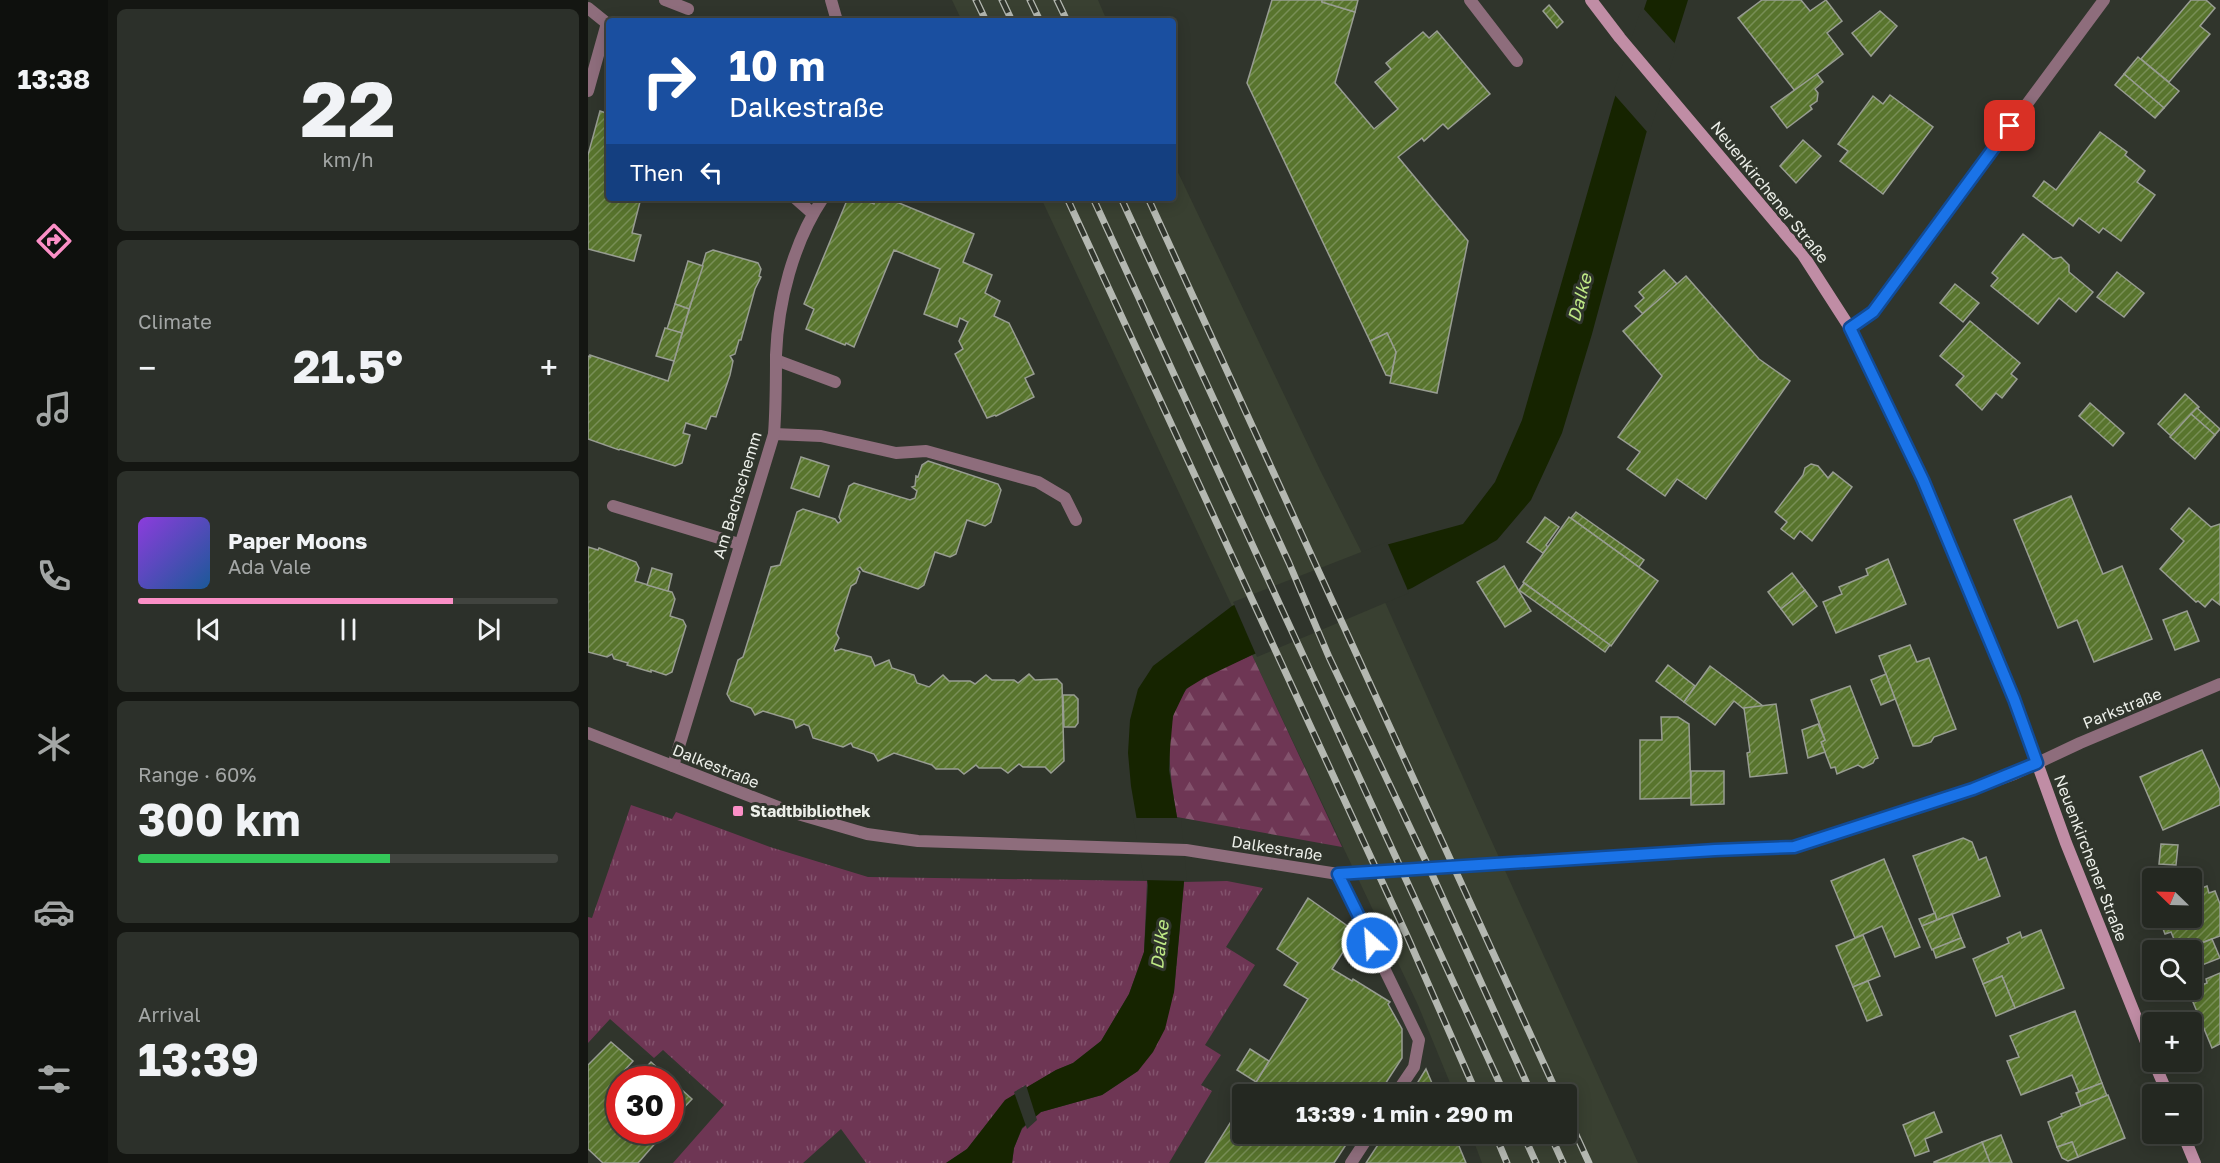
<!DOCTYPE html>
<html lang="en">
<head>
<meta charset="utf-8">
<style>
	body { margin:0; font-family:"Golos Text",sans-serif; background:#2c302a; color:#f1f3f6; height:100vh; display:flex; flex-direction:column; font-size:22px; white-space:nowrap }
	* { box-sizing:border-box; margin:0 }
	p { font-size:20px; color:#a3a6a5 }
	.icon { flex:none; width:33px; height:33px; fill:none; stroke:currentColor; stroke-width:2; stroke-linecap:round; stroke-linejoin:round }
	.map { position:relative; flex:1; overflow:hidden }
	.drawer { display:flex; flex-direction:column; gap:9px; padding:9px; background:#141612; width:480px }
	.drawer>* { flex:none }
	.hud { position:absolute; left:18px; top:18px; width:570px; height:183px; border-radius:6px; box-shadow:0 3px 15px #0003,0 0 0 2px #41443f; background:#1a4fa0; color:#fff; overflow:hidden }
	.needle { width:39px; rotate:293deg }
	.fabs { position:absolute; left:1554px; top:868px; display:grid; gap:12px }
	.fabs a { display:grid; place-items:center; width:60px; height:60px; border-radius:6px; background:#242821; box-shadow:0 3px 15px #0003,0 0 0 2px #41443f; font-size:30px }
	.speed { position:absolute; left:18px; top:1066px; display:flex; gap:12px; font-size:30px; font-weight:700; text-align:center }
	.speed>* { display:grid; place-content:center; width:78px; height:78px; border-radius:50%; background:#242821; box-shadow:0 3px 15px #0003,0 0 0 2px #41443f; line-height:1 }
	.speed .limit { border:9px solid #d22; background:#fff; color:#111 }
	.pin { position:absolute; display:grid; place-items:center; width:51px; height:51px; color:#fff; margin:-26px; border-radius:12px; box-shadow:0 3px 9px #0006 }
	.me { position:absolute; width:66px; margin:-33px; rotate:334deg; stroke-linejoin:round; filter:drop-shadow(0 0 4px #0008) }
	.turn { display:flex; align-items:center; gap:21px; height:126px; padding:0 24px; font-size:27px }
	.turn .icon { width:78px; height:78px; stroke-width:2.5 }
	.turn b { display:block; font-size:42px; line-height:51px }
	.then { display:flex; align-items:center; height:57px; padding:0 24px; background:#0003; gap:12px; font-size:22px }
	.big { font-size:45px; font-weight:700; line-height:1.1 }
	.drawer .widget { flex:1; display:flex; flex-direction:column; justify-content:center; gap:9px; min-width:0; padding:0 21px; border-radius:9px; background:#2c302a }
	.drawer .dial { align-items:center; gap:0 }
	.dial b { font-size:78px; line-height:1 }
	.song { display:flex; align-items:center; gap:18px }
	.cover { width:72px; height:72px; border-radius:9px; background:linear-gradient(135deg,hsl(270 70% 55%),hsl(210 70% 35%)) }
	.played { height:6px; border-radius:3px; background:linear-gradient(90deg,#fb8fc6 75%,#41443f 75%) }
	.keys { display:flex; justify-content:space-around; direction:ltr }
	.heat { display:flex; justify-content:space-between; align-items:center; font-size:33px; direction:ltr }
	.charge { height:9px; border-radius:4px; background:linear-gradient(90deg,#34c759 60%,#41443f 0) }
	.trip { position:absolute; left:644px; top:1084px; width:345px; height:60px; border-radius:6px; background:#242821; box-shadow:0 3px 15px #0003,0 0 0 2px #41443f; font-weight:700; line-height:60px; text-align:center }
	main { display:flex; flex:1; min-height:0 }
	.tab-bar { display:flex; flex-direction:column; width:108px; justify-content:space-around; align-items:center; background:#0e100d; color:#a3a6a5 }
	.tab-bar .icon { width:42px; height:42px }
	.tab-bar .active { color:#fb8fc6 }
	.tab-bar b { font-size:27px; color:#f1f3f6 }
	.map>svg:first-child { display:block }
	.built { fill:#394031 }
	.forest { fill:url(#forest-firs) }
	.park { fill:url(#park-tufts) }
	.water { fill:#162400; fill-rule:evenodd }
	.pier { fill:#30352c }
	.building { fill:url(#building-hatch); stroke:#989d92; stroke-width:1.5 }
	.lines { fill:none; stroke-linecap:round; stroke-linejoin:round }
	.lane { stroke:#8e6d7c; stroke-width:12 }
	.street { stroke:#8e6d7c; stroke-width:12 }
	.secondary { stroke:#c08da5; stroke-width:12 }
	.rail-casing { stroke:#b4b8b1; stroke-width:7 }
	.rail { stroke:#30352c; stroke-width:4.5; stroke-dasharray:14; stroke-linecap:butt }
	.route-casing { stroke:#114b97; stroke-width:15 }
	.route { stroke:#1a73e8; stroke-width:10 }
	.poi-dot { fill:#fb8fc6; stroke:#30352c; stroke-width:2 }
	.labels { text-anchor:middle; stroke-width:6; stroke-linejoin:round; paint-order:stroke }
	.street-label { font-size:16px; fill:#ecefe9; stroke:#30352c }
	.poi-label { font-size:16px; font-weight:bold; fill:#ecefe9; stroke:#30352c; text-anchor:start }
	.water-label { font-size:18px; font-style:italic; fill:#bee885; stroke:#30352c }
</style>
</head>
<body>
<main>
<nav class="tab-bar">
<b>13:38</b>
<svg class="icon active" aria-label="directions" viewBox="0 0 24 24"><path d="M12 3l9 9-9 9-9-9zM9 14v-3h6M13 9l2 2-2 2"/></svg>
<svg class="icon" aria-label="music" viewBox="0 0 24 24"><path d="M9 18V5l10-2v13"/><circle cx="6" cy="18" r="3"/><circle cx="16" cy="16" r="3"/></svg>
<svg class="icon" aria-label="phone" viewBox="0 0 24 24"><path d="M5 4h4l2 5-3 2q2 4 5 5l2-3 5 2v4C11 20 4 13 5 4z"/></svg>
<svg class="icon" aria-label="climate" viewBox="0 0 24 24"><path d="M12 3v18M4 7l16 10M4 17L20 7"/></svg>
<svg class="icon" aria-label="car" viewBox="0 0 24 24"><path d="M5 17H2v-5l4-1 3-4h7l3 4 3 1v5h-3M9 17h6M6 11h13"/><circle cx="7" cy="17" r="2"/><circle cx="17" cy="17" r="2"/></svg>
<svg class="icon" aria-label="filters" viewBox="0 0 24 24"><path d="M4 7h16M4 17h16"/><circle cx="9" cy="7" r="2"/><circle cx="15" cy="17" r="2"/></svg>
</nav>
<section class="drawer">
<div class="widget dial"><b>22</b><p>km/h</p></div>
<div class="widget"><p>Climate</p>
<div class="heat"><a>−</a><b class="big">21.5°</b><a>+</a></div>
</div>
<div class="widget">
<div class="song"><i class="cover"></i><div><b>Paper Moons</b><p>Ada Vale</p></div></div>
<div class="played"></div>
<div class="keys"><svg class="icon" aria-label="previous" viewBox="0 0 24 24"><path d="M18 5L8 12l10 7zM5 5v14"/></svg><svg class="icon" aria-label="pause" viewBox="0 0 24 24"><path d="M8 5v14M16 5v14"/></svg><svg class="icon" aria-label="next" viewBox="0 0 24 24"><path d="M6 5l10 7-10 7zM19 5v14"/></svg></div>
</div>
<div class="widget"><p>Range · 60%</p><b class="big">300 km</b><div class="charge"></div></div>
<div class="widget"><p>Arrival</p><b class="big">13:39</b></div>
</section>
<div class="map">
<svg width="1632" height="1163" viewBox="0 0 1632 1163">
	<defs>
		<pattern id="forest-firs" width="22" height="20" patternUnits="userSpaceOnUse" patternTransform="scale(1.5)"><rect width="22" height="20" fill="#6e3654"/><path d="M5 1l3.5 6h-7zM16 11l3.5 6h-7z" fill="#83536d"/></pattern>
		<pattern id="park-tufts" width="24" height="20" patternUnits="userSpaceOnUse" patternTransform="scale(1.5)"><rect width="24" height="20" fill="#6e3654"/><path d="M3 7l-1-3M5 7V3M7 7l1-3M15 17l-1-3M17 17v-4M19 17l1-3" fill="none" stroke="#83536d"/></pattern>
		<pattern id="building-hatch" width="6" height="6" patternUnits="userSpaceOnUse" patternTransform="scale(1.5)"><rect width="6" height="6" fill="#58742d"/><path d="M-1 1l2-2M0 6l6-6M5 7l2-2" fill="none" stroke="#788f56"/></pattern>
	</defs>
	<rect width="100%" height="100%" fill="#30352c"/>
	<!-- built -->
	<g class="built">
		<path d="M364,0H510L519,21H374Z"/>
		<path d="M585,162L732,470L775,555L644,606L453,198H585Z"/>
		<path d="M796,600L899,831L1050,1163H894L883,1134H978V1095H867L830,1005L664,655Z"/>
	</g>
	<!-- forest -->
	<path class="forest" d="M664,655L754,847L589,817C583,781 572,720 598,690C609,677 648,663 664,655Z"/>
	<!-- park -->
	<g class="park">
		<path d="M43,805L84,819L88,812L182,847L280,877L559,881L556,952L541,994L513,1041L485,1063L468,1070L418,1100L379,1149L358,1163H278L253,1129L215,1163H85L136,1105L75,1050L66,1058L22,1019L0,1043V917L4,918Z"/>
		<path d="M639,881L675,888L638,947L667,965L617,1045L633,1055L613,1085L624,1091L581,1163H424L426,1148L434,1129L453,1112L514,1095L550,1071L586,992L596,882Z"/>
	</g>
	<!-- water -->
	<path class="water" d="M1059,0H1100L1058,134L1004,334L974,433L943,500L909,540L824,588L664,655L616,678L598,689L585,716L582,749L581,770L589,817L596,882L586,992L577,1029L565,1052L550,1071L514,1095L453,1112L434,1128L426,1148L424,1163H358L379,1149L417,1100L468,1070L485,1063L513,1041L541,994L556,952L560,885L543,786L540,753L542,720L550,689L565,666L644,606L794,546L875,524L907,482L934,420L1026,100ZM806,564L805,571L661,628L663,621Z"/>
	<!-- pier -->
	<g class="pier">
		<path d="M1054,7L1089,46L1061,134L1025,93Z"/>
		<path d="M799,542L821,593L669,657L645,602Z"/>
		<path d="M545,818H593L599,881L556,880Z"/>
		<path d="M438,1085L449,1120L439,1129L426,1092Z"/>
	</g>
	<!-- building -->
	<g class="building">
		<path d="M684,0H734V2L767,12L747,83L786,129L810,109L787,82L803,69L798,63L835,32L841,38L849,31L902,94L860,129L855,124L836,141L834,138L810,157L880,241L849,393L802,383L808,352L799,333L782,341L659,83Z"/>
		<path d="M734,0H770L767,12L734,2Z"/>
		<path d="M1174,0H1213L1222,11L1238,0L1254,21L1239,33L1255,54L1207,91L1150,18Z"/>
		<path d="M1603,0H1618L1627,8L1612,26L1622,34L1581,82L1553,59Z"/>
		<path d="M961,5L975,22L969,28L955,11Z"/>
		<path d="M1292,11L1309,26L1283,56L1264,33Z"/>
		<path d="M1550,57L1591,91L1576,108L1536,74Z"/>
		<path d="M1229,74L1235,82L1227,89L1230,93L1229,101L1222,106L1224,109L1199,128L1183,107Z"/>
		<path d="M1536,74L1576,108L1567,118L1527,85Z"/>
		<path d="M1302,95L1345,127L1295,194L1252,161L1260,151L1250,144L1285,96L1295,104Z"/>
		<path d="M12,111L21,114V198H53L44,233L53,235L46,261L0,249V155Z"/>
		<path d="M1512,132L1539,152L1537,155L1557,171L1549,182L1567,195L1533,241L1515,228L1511,233L1491,218L1485,226L1445,196L1456,181L1468,190Z"/>
		<path d="M1215,140L1233,156L1208,183L1192,166Z"/>
		<path d="M260,198H273L286,204L288,198H299L386,234L375,262L404,275L397,293L412,301L406,316L421,323L446,374L437,378L446,397L408,416L407,415L399,418L367,354L375,349L371,341L380,322L372,318L369,327L336,314L352,269L306,250L266,347L258,343L257,345L218,329L226,309L216,304Z"/>
		<path d="M1435,234L1465,259L1473,257L1481,265V272L1505,292L1488,312L1471,298L1450,324L1403,286L1410,278L1404,273Z"/>
		<path d="M125,250L170,263L173,269L171,276L173,277L167,289L153,340H151L147,354L142,356L145,361L142,375L128,417L123,416L118,429L98,423L95,433L102,435L94,463L87,466L32,449L31,450L0,439V356L2,357V355L80,381L118,253Z"/>
		<path d="M100,261L115,266L101,309L87,304Z"/>
		<path d="M1076,270L1089,284L1055,314L1047,306L1056,298L1051,292Z"/>
		<path d="M1529,272L1556,293L1536,317L1509,297Z"/>
		<path d="M1098,276L1171,359L1202,381L1118,499L1089,479L1077,496L1039,469L1052,452L1030,437L1074,376L1035,331Z"/>
		<path d="M1367,284L1391,303L1375,322L1352,303Z"/>
		<path d="M87,304L101,309L94,333L79,329Z"/>
		<path d="M1382,321L1432,363L1423,374L1429,379L1414,398L1408,393L1394,410L1368,385L1376,376L1352,356Z"/>
		<path d="M77,328L94,333L86,361L68,356Z"/>
		<path d="M799,333L808,352L803,376L798,375L782,341Z"/>
		<path d="M1597,394L1611,407L1583,436L1570,424Z"/>
		<path d="M1502,403L1536,433L1525,446L1491,416Z"/>
		<path d="M1609,408L1632,429L1627,435L1603,414Z"/>
		<path d="M1603,414L1627,435L1607,459L1582,437Z"/>
		<path d="M213,457L241,466L231,497L203,488Z"/>
		<path d="M340,461L410,484L413,490L403,522L397,526L379,520L368,554L362,557L347,552L336,585L330,589L275,571L272,567L269,569L272,572L268,583L263,586L248,633L251,638L246,649L247,651L253,649L283,657L287,666L301,660L304,668L326,675L329,683L341,687L355,675L361,681H382L387,684L398,675L404,680H426L430,683L441,674L447,680L469,679L474,684L476,761L463,773L457,767H435L431,764L420,773L413,768H391L388,765L376,774L370,769H348L344,765L306,753L290,761L286,754L265,747L263,743L255,747L225,738L221,726L216,724L208,728L205,720L175,711L167,715L163,708L143,701L139,694L150,660L155,657L183,567L192,565L209,512L215,509L247,519L250,523L253,521L251,517L261,486L266,483L322,500L327,498L329,491L324,487L327,486L328,476L330,477L334,465Z"/>
		<path d="M1223,464L1230,466L1240,478L1245,472L1264,487L1224,541L1212,531L1206,539L1193,529L1199,522L1187,512L1215,475L1217,468Z"/>
		<path d="M1483,496L1515,574L1534,566L1564,639L1506,662L1489,620L1470,628L1426,520Z"/>
		<path d="M1601,508L1623,527L1632,524V605L1624,599L1617,607L1610,601L1608,602L1572,569L1596,541L1583,529Z"/>
		<path d="M988,512L1056,560L1051,567L983,518Z"/>
		<path d="M957,517L971,527L958,545L960,547L955,553L939,542Z"/>
		<path d="M981,517L1070,581L1023,646L935,582Z"/>
		<path d="M0,547L10,550L11,548L48,562L51,568L47,581L84,592L87,599L82,616L95,620L98,626L84,672L78,675L63,670V672L39,665L40,663L26,659L24,654L19,657L0,652Z"/>
		<path d="M1300,559L1318,604L1248,633L1235,602L1254,594L1251,587L1280,575L1278,569Z"/>
		<path d="M916,566L943,611L917,627L889,582Z"/>
		<path d="M64,568L84,574L80,591L59,585Z"/>
		<path d="M1204,573L1217,590L1193,609L1180,592Z"/>
		<path d="M936,583L1022,645L1017,652L931,590Z"/>
		<path d="M1217,590L1229,606L1205,625L1193,609Z"/>
		<path d="M1599,611L1611,641L1587,650L1575,620Z"/>
		<path d="M1322,645L1329,662L1341,658L1368,729L1346,737L1343,742L1331,746H1325L1291,656Z"/>
		<path d="M1080,665L1107,686L1096,702L1068,681Z"/>
		<path d="M1122,666L1154,690L1175,706L1156,709L1146,701L1127,725L1096,702Z"/>
		<path d="M1298,674L1307,699L1293,705L1283,680Z"/>
		<path d="M1262,686L1290,758L1287,759L1285,763L1275,768L1270,765L1249,774L1247,767L1243,768L1233,742L1237,740L1223,700Z"/>
		<path d="M475,695H486L490,699V723L487,727H476Z"/>
		<path d="M1188,704L1199,773L1162,777L1159,753L1162,752L1156,708Z"/>
		<path d="M1073,717H1090L1101,724L1103,798L1052,799V740H1074Z"/>
		<path d="M1230,724L1237,740L1233,742L1237,752L1220,758L1214,730Z"/>
		<path d="M1614,750L1632,790V805L1575,830L1552,777Z"/>
		<path d="M1103,771H1136V804L1103,805Z"/>
		<path d="M1375,838L1384,842L1391,860L1398,857L1412,896L1349,920L1325,856Z"/>
		<path d="M1573,844L1590,845L1588,865L1571,864Z"/>
		<path d="M1296,859L1332,947L1307,957L1294,926L1267,938L1243,881Z"/>
		<path d="M1619,886L1621,893L1627,891L1632,904V936L1591,951L1583,932L1577,934L1571,918H1604V892Z"/>
		<path d="M720,898L768,932L744,969L764,981L765,979L802,1002L800,1004L814,1029V1058L790,1095H660L720,999L696,985L710,963L689,949Z"/>
		<path d="M1347,913L1349,920L1334,926L1331,919Z"/>
		<path d="M1364,914L1373,938L1344,950L1334,926Z"/>
		<path d="M1453,930L1476,988L1427,1008L1414,976L1395,984L1385,959L1421,943L1419,938L1432,932L1434,938Z"/>
		<path d="M1275,935L1292,976L1265,987L1248,946Z"/>
		<path d="M1373,938L1377,947L1348,958L1345,949Z"/>
		<path d="M1624,939L1632,958L1604,969V951H1594Z"/>
		<path d="M1632,973V1044L1624,1048L1600,990L1619,983L1618,979Z"/>
		<path d="M1414,976L1427,1008L1408,1016L1395,984Z"/>
		<path d="M1280,981L1294,1015L1279,1021L1265,987Z"/>
		<path d="M1487,1011L1514,1083L1491,1092L1484,1075L1433,1095L1419,1061L1431,1057L1422,1036Z"/>
		<path d="M23,1042L45,1061L34,1073L41,1080H32V1131H78L50,1163H15L0,1149V1065Z"/>
		<path d="M662,1049L681,1061L668,1082L649,1070Z"/>
		<path d="M63,1062L104,1099L83,1121L86,1123L82,1126V1080H46Z"/>
		<path d="M838,1069L849,1095H822Z"/>
		<path d="M1514,1083L1519,1096L1493,1106L1488,1093Z"/>
		<path d="M1520,1095L1537,1138L1490,1157L1484,1142L1469,1147L1460,1122L1474,1116L1473,1114Z"/>
		<path d="M654,1104V1134H765L746,1163H617Z"/>
		<path d="M1346,1112L1354,1132L1337,1139L1341,1151L1327,1156L1315,1125Z"/>
		<path d="M797,1134H866L878,1163H778Z"/>
		<path d="M1413,1135L1424,1163H1402L1394,1142Z"/>
		<path d="M1394,1142L1402,1163H1346V1162Z"/>
		<path d="M1484,1142L1490,1157L1480,1161L1474,1158L1469,1147Z"/>
	</g>
	<g class="lines">
		<!-- lane -->
		<g class="lane">
			<path d="M77,0L100,9"/>
			<path d="M243,0L249,21"/>
			<path d="M882,0L929,61"/>
			<path d="M0,91L19,23"/>
			<path d="M188,360L247,382"/>
			<path d="M186,434L233,436L308,453L338,451L450,482L477,498L488,520"/>
			<path d="M25,506L151,544"/>
		</g>
		<!-- street -->
		<g class="street">
			<path d="M0,8L21,25"/>
			<path d="M207,198L224,213"/>
			<path d="M1262,328L1285,312L1516,0"/>
			<path d="M0,733L203,812L279,834L330,841L598,850L750,874L1127,850L1206,847L1367,795L1426,774L1492,743L1632,684"/>
			<path d="M85,766L186,434C188,407 188,382 188,355C190,302 205,243 235,198"/>
			<path d="M750,874L831,1040L826,1067L807,1095"/>
			<path d="M763,1163L782,1134"/>
		</g>
		<!-- secondary -->
		<g class="secondary">
			<path d="M1003,0L1032,38L1215,255L1262,328L1335,480L1426,699L1478,843L1564,1057"/>
			<path d="M1566,1062L1580,1095"/>
			<path d="M1595,1134L1607,1163"/>
		</g>
		<!-- rail casing -->
		<g class="rail-casing">
			<g id="rail">
				<path d="M388,0L398,21"/>
				<path d="M414,0L424,21"/>
				<path d="M442,0L452,21"/>
				<path d="M469,0L479,21"/>
				<path d="M479,198L820,938L889,1095"/>
				<path d="M505,198L917,1095"/>
				<path d="M533,198L701,563L741,657L843,872L944,1095"/>
				<path d="M560,198L970,1095"/>
				<path d="M978,1113L1001,1163"/>
				<path d="M907,1134L919,1163"/>
				<path d="M935,1134L948,1163"/>
				<path d="M962,1134L975,1163"/>
			</g>
		</g>
		<!-- rail -->
		<use href="#rail" class="rail"/>
	</g>
	<g class="lines">
		<!-- route casing -->
		<g class="route-casing">
			<path id="route" d="M784,943L750,874L1127,850L1206,847L1385,789L1449,763L1426,699L1335,480L1262,328L1285,312L1422,126"/>
		</g>
		<!-- route -->
		<use href="#route" class="route"/>
	</g>
	<!-- markers -->
	<rect class="poi-dot" x="144" y="805" width="12" height="12" rx="3"/>
	<g class="labels">
		<!-- street labels -->
		<g class="street-label">
			<text transform="translate(1182 192) rotate(51)" y="6">Neuenkirchener Straße</text>
			<text transform="translate(149 495) rotate(-73)" y="6">Am Bachschemm</text>
			<text transform="translate(1534 708) rotate(-22)" y="6">Parkstraße</text>
			<text transform="translate(128 766) rotate(22)" y="6">Dalkestraße</text>
			<text transform="translate(689 848) rotate(9)" y="6">Dalkestraße</text>
			<text transform="translate(1503 858) rotate(69)" y="6">Neuenkirchener Straße</text>
		</g>
		<!-- poi labels -->
		<g class="poi-label">
			<text x="162" y="817">Stadtbibliothek</text>
		</g>
		<!-- water labels -->
		<g class="water-label">
			<text transform="translate(992 298) rotate(-75)" y="6">Dalke</text>
			<text transform="translate(572 945) rotate(-83)" y="6">Dalke</text>
		</g>
	</g>
</svg>
<div class="fabs">
<a><svg class="needle" viewBox="-14 -14 28 28"><path d="M0-13l5 13h-10z" fill="#e53935"/><path d="M0 13l5-13h-10z" fill="#a3a6a5"/></svg></a>
<a><svg class="icon" aria-label="search" viewBox="0 0 24 24"><circle cx="10" cy="10" r="6"/><path d="M15 15l6 6"/></svg></a>
<a>+</a>
<a>−</a>
</div>
<div class="speed"><div class="limit">30</div></div>
<div class="pin" style="left:1422px;top:126px;background:#d93025"><svg class="icon" aria-label="arrive" viewBox="0 0 24 24"><path d="M6 21V4h12l-3 4 3 4H6"/></svg></div>
<svg class="me" style="left:784px;top:943px" viewBox="-20 -20 40 40"><circle r="17" fill="#1a73e8" stroke="#fff" stroke-width="3"/><path d="M0-11L8 9 0 5-8 9z" fill="#fff"/></svg>
<div class="trip">13:39 · 1 min · 290 m</div>
<div class="hud">
<div class="turn"><svg class="icon" aria-label="right" viewBox="0 0 24 24"><path d="M7 20v-9h11M14 6l5 5-5 5"/></svg><div><b>10 m</b>Dalkestraße</div></div>
<div class="then">Then<svg class="icon" aria-label="left" viewBox="0 0 24 24"><path d="M17 20v-9H6M10 6l-5 5 5 5"/></svg></div>
</div>
</div>
</main>
</body>
</html>
